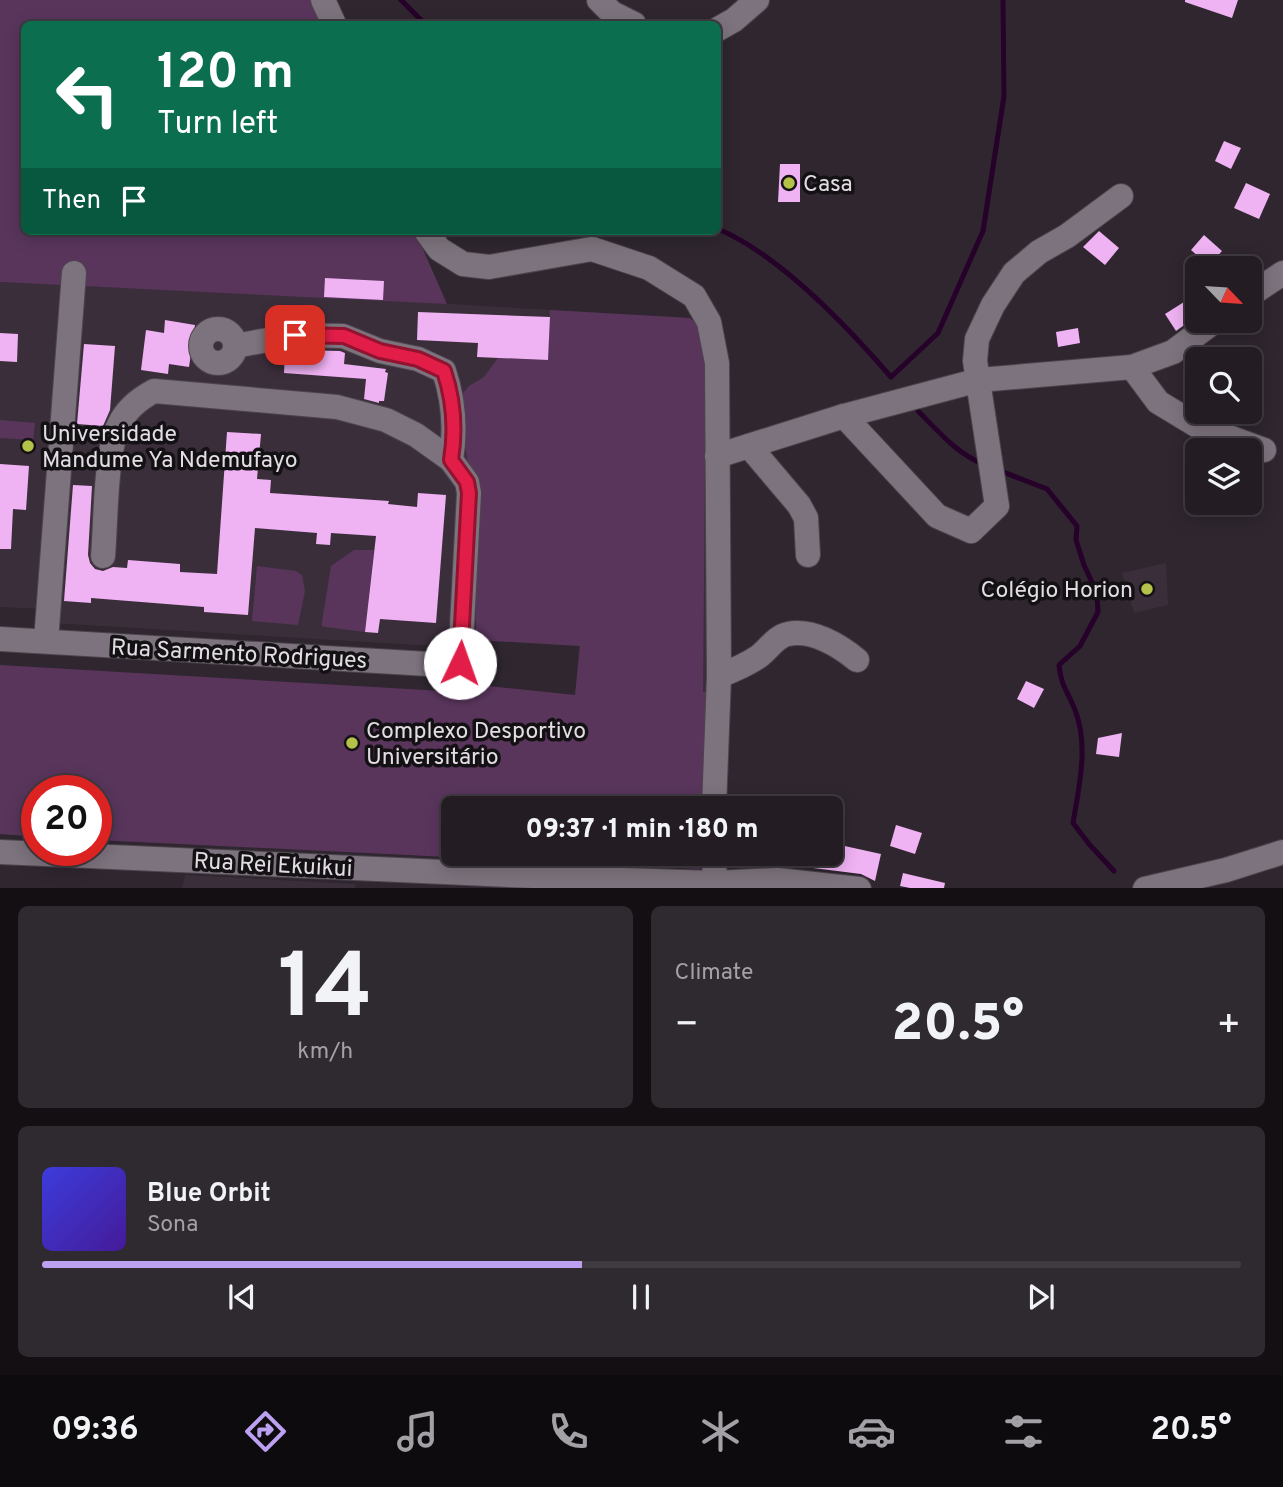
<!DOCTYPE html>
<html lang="en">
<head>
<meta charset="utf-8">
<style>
	body { margin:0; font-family:Overpass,sans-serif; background:#2f2930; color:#f1f3f6; height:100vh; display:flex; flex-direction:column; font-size:26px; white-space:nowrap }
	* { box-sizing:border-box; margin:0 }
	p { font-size:23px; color:#a3a1a6 }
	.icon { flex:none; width:38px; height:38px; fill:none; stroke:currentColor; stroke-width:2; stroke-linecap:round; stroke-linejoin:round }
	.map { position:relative; height:888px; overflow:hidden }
	.drawer { display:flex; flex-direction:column; gap:18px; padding:18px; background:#130f13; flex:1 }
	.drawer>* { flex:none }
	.top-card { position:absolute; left:21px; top:21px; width:700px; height:214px; border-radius:10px; box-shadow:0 4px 18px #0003,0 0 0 2px #403a41; background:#0b6e4f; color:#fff; overflow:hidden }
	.needle { width:46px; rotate:115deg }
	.tools { position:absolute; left:1185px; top:256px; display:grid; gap:14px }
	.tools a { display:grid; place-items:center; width:77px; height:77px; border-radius:10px; background:#231c23; box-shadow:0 4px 18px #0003,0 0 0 2px #403a41; font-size:35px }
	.speed { position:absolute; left:21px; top:775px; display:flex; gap:14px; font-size:35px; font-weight:700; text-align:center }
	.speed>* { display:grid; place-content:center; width:91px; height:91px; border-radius:50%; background:#231c23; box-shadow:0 4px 18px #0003,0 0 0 2px #403a41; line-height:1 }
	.speed .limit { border:10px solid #d22; background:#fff; color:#111 }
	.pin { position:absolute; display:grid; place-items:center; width:60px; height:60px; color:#fff; margin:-30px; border-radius:14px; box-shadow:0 4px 10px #0006 }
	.me { position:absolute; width:77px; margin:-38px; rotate:3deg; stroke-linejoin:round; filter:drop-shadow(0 0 5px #0008) }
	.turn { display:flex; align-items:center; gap:24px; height:147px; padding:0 21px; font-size:32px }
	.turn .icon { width:91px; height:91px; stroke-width:2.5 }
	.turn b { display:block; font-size:49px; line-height:60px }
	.then { display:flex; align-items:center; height:66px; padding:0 21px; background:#0003; gap:14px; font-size:26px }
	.big { font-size:52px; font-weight:800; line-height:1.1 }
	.drawer .card { flex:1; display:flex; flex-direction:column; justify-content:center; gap:10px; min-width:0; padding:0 24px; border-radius:10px; background:#2f2930 }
	.drawer .dial { align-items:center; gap:0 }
	.dial b { font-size:91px; line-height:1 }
	.song { display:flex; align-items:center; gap:21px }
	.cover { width:84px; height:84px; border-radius:10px; background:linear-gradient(135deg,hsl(240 70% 55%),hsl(260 70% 35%)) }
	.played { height:7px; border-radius:4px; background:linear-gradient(90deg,#bca0f2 45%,#403a41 45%) }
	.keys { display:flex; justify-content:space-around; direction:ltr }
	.heat { display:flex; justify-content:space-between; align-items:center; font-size:38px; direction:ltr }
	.drawer .tiles { flex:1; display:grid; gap:18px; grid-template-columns:1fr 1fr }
	.card:last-child { grid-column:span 2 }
	.trip { position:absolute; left:441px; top:796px; width:402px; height:70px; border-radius:10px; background:#231c23; box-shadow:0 4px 18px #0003,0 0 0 2px #403a41; font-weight:800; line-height:70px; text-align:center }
	.dock { display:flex; height:112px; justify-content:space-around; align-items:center; background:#0e0b0e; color:#a3a1a6 }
	.dock .icon { width:49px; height:49px }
	.dock .selected { color:#bca0f2 }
	.dock b { font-size:32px; color:#f1f3f6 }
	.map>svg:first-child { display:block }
	.built { fill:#3b2e3b }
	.green { fill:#59355c }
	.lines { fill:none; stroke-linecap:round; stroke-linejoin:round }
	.stream { stroke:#260129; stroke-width:5 }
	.building { fill:#efb2f3 }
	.minor-casing { stroke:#4c454c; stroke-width:26 }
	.minor { stroke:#7d737e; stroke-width:24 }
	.route-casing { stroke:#92132f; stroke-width:18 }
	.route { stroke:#e11d48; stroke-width:12 }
	.poi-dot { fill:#b5c249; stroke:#141115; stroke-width:2.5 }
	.labels { text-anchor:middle; stroke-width:7; stroke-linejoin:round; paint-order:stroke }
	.poi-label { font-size:23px; fill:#e2dde3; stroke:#141115; text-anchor:start }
	.street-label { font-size:23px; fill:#e2dde3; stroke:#141115 }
</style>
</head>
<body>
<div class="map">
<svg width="1283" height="889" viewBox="0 0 1283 889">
	<rect width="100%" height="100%" fill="#2f262f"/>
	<!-- built -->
	<g class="built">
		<path d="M0,282L68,285L43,609L0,607Z"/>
		<path d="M78,286L261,293L690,318L706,353L707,692L576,686L579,646L476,640L451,647L52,623Z"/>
		<path d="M1166,563L1168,605L1134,613L1122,573Z"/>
		<path d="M185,875L355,884V889L182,888Z"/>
	</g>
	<!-- green -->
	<g class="green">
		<path d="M0,0H312L323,24H24V231H415L447,304L0,282Z"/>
		<path d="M550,310L690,318L697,324L706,353L703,692H707L702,808H453V854H701L700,869L96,840V791H37V837L0,834V665L477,693L478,685L575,695L580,646L476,640V485L467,459L459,398L469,386L484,377L498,358L548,360Z"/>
		<path d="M0,420L35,423L33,440L0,438Z"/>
		<path d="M354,550H374L365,632L326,627L322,626V622L331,566Z"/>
		<path d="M257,566L296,571L302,575L305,591L298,625L252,621Z"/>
	</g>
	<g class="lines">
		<!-- stream -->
		<g class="stream">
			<path d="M401,0L425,24"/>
			<path d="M718,229C780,255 847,326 891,377L938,333L983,231L1004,96L1003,0"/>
			<path d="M918,411C938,431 956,453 983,464"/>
			<path d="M998,470L1047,489L1077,526L1076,540L1084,565L1097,593L1098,612L1080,646L1059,665C1061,686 1068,692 1075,710C1089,745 1079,787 1073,823L1089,844L1114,871"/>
		</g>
	</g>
	<!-- building -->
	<g class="building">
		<path d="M1185,0H1238L1232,18L1185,2Z"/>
		<path d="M1224,141L1241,148L1231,169L1215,161Z"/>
		<path d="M780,164H800V202H778Z"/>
		<path d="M1246,183L1270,194L1259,219L1234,208Z"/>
		<path d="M1099,231L1119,248L1105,265L1083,247Z"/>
		<path d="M1204,235L1222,251L1209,266L1191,250Z"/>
		<path d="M325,278L384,281L383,300L324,297Z"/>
		<path d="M1184,302L1194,318L1176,331L1165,314Z"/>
		<path d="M418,312L550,317L548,360L477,357L478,343L417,340Z"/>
		<path d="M165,320L195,325L189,367L169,364L168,374L141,370L146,330L164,333Z"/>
		<path d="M1078,328L1080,343L1058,347L1056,332Z"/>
		<path d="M0,333L18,334L17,362L0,361Z"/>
		<path d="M84,344L115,346L110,410L103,426L77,424Z"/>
		<path d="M296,350L340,351L345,353L344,364L386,369L385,372L388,373L384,401H379V403L364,399L366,379L284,373L285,352Z"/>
		<path d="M227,432L261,434L257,479L271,480L270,493L389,501L388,504L417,507L418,493L446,495L436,623L380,619L378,633L365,632L376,536L331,533L330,545L316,544L317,533L255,528L248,615L204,612V607L91,598V603L64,601L73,485L92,486L88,555L90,563L95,569L103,571L113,567L127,568L128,560L180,564V572L217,574Z"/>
		<path d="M0,464L29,466L26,510L13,509L11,549H0Z"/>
		<path d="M1026,681L1044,689L1034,708L1017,699Z"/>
		<path d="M1122,733L1119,757L1096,754L1098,738Z"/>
		<path d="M896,825L922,833L915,854L890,846Z"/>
		<path d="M831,843L881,854L875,881L861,874L813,868L816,854H831Z"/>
		<path d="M903,873L945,883L944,888H910L900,886Z"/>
	</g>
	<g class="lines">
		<!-- minor casing -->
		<g class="minor-casing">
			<g id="minor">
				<path d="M323,0L334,24"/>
				<path d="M599,0L612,13L634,24"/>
				<path d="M718,29L734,20L757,0"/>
				<path d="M426,231L439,249L463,264L489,267L592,249L649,268L694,296L709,322L717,363L719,676L714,808"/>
				<path d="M1250,295L1283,273"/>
				<circle cx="218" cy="346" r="17"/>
				<path d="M1132,367L1158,402L1196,425L1264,450"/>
				<path d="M844,416L937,516L971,531L997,506L975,361L977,339L993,305L1014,273L1039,252L1067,236L1121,196"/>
				<path d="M749,446L799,505L806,518L808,555"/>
				<path d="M717,456L844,416L979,380L1132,367L1173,352L1216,320"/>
				<path d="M451,460L467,482L469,493L460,663"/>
				<path d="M103,556C106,523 105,452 119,425C126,409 139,399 154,391L337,407L386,420L416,435L451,460C456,429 454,401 444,371L418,359L380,351L343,336L295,335L235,346"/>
				<path d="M0,639L445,665L477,661"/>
				<path d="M46,641L74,273"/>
				<path d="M719,676C732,671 746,665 758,657C767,651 776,636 788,634C812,629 839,645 857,660"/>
				<path d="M0,852L622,880L715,883L777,880L859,889"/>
				<path d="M714,854L715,889"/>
				<path d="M1145,889L1226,870L1283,852"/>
			</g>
		</g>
		<!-- minor -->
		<use href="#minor" class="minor"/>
	</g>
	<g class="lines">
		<!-- route casing -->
		<g class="route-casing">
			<path id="route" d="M295,335L344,336L380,351L418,359L444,371C454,401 456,429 451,460L467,482L469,493L460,663"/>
		</g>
		<!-- route -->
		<use href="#route" class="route"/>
	</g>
	<!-- markers -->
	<g class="poi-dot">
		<circle cx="789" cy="183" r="7"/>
		<circle cx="28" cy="446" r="7"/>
		<circle cx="1147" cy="589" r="7"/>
		<circle cx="352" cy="743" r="7"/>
	</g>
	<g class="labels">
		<!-- poi labels -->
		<g class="poi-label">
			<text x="803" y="191">Casa</text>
			<text x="42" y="441">Universidade<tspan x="42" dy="26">Mandume Ya Ndemufayo</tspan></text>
			<text x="1133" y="597" text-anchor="end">Colégio Horion</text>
			<text x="366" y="738">Complexo Desportivo<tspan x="366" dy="26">Universitário</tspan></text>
		</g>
		<!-- street labels -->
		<g class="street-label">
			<text transform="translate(239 653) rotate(3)" y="8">Rua Sarmento Rodrigues</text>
			<text transform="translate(273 864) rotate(3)" y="8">Rua Rei Ekuikui</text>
		</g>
	</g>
</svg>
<div class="tools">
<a><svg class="needle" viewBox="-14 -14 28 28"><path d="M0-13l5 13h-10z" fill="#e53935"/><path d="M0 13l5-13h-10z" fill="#a3a1a6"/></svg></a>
<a><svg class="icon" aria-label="search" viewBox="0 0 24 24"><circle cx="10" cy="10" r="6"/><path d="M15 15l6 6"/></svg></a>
<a><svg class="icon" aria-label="layers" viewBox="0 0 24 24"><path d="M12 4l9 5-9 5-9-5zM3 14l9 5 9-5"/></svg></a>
</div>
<div class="speed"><div class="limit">20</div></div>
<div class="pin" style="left:295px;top:335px;background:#d93025"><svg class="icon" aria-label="arrive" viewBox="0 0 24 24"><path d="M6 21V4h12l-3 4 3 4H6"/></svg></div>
<svg class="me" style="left:460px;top:663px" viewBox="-20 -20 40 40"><circle r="19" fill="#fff"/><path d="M0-13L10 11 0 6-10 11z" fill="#e11d48"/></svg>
<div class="trip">09:37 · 1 min · 180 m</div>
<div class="top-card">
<div class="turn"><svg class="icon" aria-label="left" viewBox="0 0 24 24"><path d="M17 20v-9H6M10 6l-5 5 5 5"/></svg><div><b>120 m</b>Turn left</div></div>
<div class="then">Then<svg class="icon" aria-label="arrive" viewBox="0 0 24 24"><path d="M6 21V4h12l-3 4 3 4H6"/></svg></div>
</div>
</div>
<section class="drawer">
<div class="tiles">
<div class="card dial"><b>14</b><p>km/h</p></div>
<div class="card"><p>Climate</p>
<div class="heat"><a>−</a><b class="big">20.5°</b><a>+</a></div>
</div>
<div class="card">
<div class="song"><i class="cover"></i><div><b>Blue Orbit</b><p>Sona</p></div></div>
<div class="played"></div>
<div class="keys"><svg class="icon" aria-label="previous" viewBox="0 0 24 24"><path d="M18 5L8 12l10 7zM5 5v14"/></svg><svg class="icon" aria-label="pause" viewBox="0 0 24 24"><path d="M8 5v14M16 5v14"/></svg><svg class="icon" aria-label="next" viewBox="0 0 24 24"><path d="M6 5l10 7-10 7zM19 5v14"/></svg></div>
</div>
</div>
</section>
<nav class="dock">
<b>09:36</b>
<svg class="icon selected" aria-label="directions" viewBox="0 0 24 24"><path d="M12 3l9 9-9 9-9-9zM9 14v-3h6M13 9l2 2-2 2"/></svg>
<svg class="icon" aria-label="music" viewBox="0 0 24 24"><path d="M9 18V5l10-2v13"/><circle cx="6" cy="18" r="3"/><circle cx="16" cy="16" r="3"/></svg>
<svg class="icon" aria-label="phone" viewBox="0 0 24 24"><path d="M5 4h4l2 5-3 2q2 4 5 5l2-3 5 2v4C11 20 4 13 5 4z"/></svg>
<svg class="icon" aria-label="climate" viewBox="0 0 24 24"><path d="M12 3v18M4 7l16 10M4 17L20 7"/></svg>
<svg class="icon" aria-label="car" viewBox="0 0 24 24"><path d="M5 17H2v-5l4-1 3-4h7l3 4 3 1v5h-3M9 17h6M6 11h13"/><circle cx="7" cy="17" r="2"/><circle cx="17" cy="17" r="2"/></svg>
<svg class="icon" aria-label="filters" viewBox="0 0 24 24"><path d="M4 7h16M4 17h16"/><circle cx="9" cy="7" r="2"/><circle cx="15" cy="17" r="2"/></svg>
<b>20.5°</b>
</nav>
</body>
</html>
